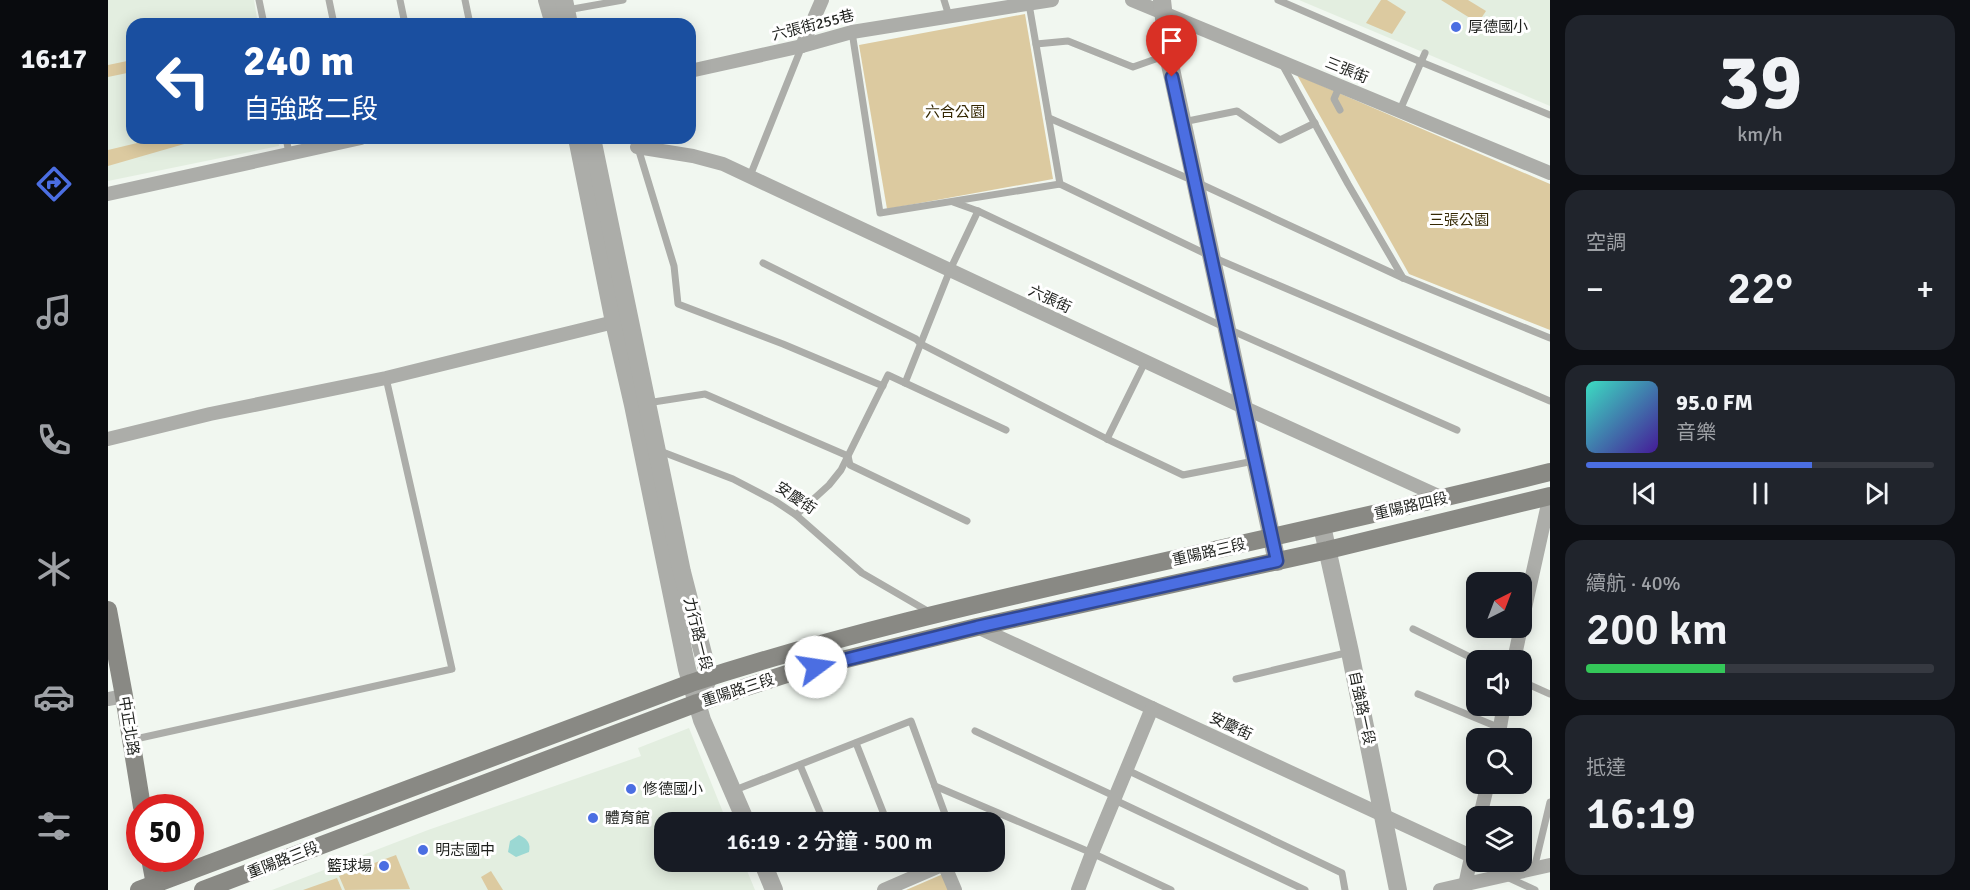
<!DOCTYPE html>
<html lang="zh-TW">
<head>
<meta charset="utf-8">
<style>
	body { margin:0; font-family:Signika,"Noto Sans TC",sans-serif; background:#20242c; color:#f1f3f6; height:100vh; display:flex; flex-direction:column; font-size:22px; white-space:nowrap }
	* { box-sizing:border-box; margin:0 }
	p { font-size:20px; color:#9ea1a6 }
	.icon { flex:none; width:33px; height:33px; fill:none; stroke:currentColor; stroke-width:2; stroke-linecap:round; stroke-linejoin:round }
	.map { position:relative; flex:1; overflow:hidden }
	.panel { display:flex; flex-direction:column; gap:15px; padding:15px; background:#0d0f14; width:420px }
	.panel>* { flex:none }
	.top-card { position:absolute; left:18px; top:18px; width:570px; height:126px; border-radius:18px; box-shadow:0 3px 15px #0003; background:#1a4fa0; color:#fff; overflow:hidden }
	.needle { width:39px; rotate:42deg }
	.buttons { position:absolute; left:1358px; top:572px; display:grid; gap:12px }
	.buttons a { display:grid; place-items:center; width:66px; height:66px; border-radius:12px; background:#171b24; box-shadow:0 3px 15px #0003; font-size:30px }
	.speed { position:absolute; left:18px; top:794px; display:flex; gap:12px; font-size:30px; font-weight:700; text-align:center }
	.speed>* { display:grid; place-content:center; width:78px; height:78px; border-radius:50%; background:#171b24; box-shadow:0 3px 15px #0003; line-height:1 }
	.speed .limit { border:9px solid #d22; background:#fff; color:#111 }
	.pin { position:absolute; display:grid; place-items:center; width:51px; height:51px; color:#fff; margin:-62px -26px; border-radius:50% 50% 50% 0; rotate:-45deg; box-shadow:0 0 6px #0007 }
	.pin .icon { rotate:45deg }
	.me { position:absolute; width:66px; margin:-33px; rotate:76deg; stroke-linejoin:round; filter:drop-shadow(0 0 4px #0008) }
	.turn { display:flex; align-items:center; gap:21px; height:126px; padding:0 18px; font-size:27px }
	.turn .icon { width:78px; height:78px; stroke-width:2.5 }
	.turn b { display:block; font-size:42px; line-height:51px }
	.big { font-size:45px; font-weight:600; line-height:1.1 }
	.panel .widget { flex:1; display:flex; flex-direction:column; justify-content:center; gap:9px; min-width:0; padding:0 21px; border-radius:18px; background:#20242c }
	.panel .dial { align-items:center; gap:0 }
	.dial b { font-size:78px; line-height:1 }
	.song { display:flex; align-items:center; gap:18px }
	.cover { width:72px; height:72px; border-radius:9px; background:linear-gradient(135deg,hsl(170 70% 55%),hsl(260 70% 35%)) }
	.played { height:6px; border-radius:3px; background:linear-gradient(90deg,#4b6ee2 65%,#363941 65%) }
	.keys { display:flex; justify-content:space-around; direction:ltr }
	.heat { display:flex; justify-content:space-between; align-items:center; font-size:33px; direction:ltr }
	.charge { height:9px; border-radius:4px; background:linear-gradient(90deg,#34c759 40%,#363941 0) }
	.trip { position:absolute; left:546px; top:812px; width:351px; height:60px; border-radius:18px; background:#171b24; box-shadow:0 3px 15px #0003; font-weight:600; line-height:60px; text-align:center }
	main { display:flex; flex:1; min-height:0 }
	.dock { display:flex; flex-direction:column; width:108px; justify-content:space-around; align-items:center; background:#090b0e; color:#9ea1a6 }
	.dock .icon { width:42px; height:42px }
	.dock .current { color:#4b6ee2 }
	.dock b { font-size:27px; color:#f1f3f6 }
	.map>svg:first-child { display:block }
	.built { fill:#e3eee0 }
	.green { fill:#dccaa0 }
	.water { fill:#9bd8d3 }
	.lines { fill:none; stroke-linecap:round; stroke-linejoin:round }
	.service { stroke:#acada9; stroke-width:7 }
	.minor { stroke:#acada9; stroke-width:14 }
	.tertiary { stroke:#acada9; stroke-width:18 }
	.secondary { stroke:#898984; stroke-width:18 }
	.route-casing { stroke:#314893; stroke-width:15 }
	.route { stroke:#4b6ee2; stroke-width:10 }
	.poi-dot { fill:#4b6ee2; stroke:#fff; stroke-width:2 }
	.labels { text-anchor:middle; stroke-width:6; stroke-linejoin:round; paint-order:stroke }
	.street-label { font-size:15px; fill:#1f211e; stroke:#fff }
	.poi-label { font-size:15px; fill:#1f211e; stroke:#fff; text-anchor:start }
	.park-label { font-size:15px; fill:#352803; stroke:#fff }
</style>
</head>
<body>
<main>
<nav class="dock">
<b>16:17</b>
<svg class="icon current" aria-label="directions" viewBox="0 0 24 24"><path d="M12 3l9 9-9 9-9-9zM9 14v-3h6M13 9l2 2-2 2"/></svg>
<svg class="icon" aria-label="music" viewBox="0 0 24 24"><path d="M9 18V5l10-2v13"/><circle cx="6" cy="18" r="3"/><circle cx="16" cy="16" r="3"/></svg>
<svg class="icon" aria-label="phone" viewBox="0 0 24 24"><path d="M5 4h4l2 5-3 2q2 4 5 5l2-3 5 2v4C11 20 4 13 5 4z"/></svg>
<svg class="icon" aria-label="climate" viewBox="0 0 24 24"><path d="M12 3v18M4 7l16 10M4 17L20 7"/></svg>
<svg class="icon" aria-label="car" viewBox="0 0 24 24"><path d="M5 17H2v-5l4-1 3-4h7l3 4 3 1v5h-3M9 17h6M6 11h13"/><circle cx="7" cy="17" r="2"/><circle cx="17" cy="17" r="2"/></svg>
<svg class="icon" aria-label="filters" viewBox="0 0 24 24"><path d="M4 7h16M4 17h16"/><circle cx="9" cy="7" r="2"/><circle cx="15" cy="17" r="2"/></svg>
</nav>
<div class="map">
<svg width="1442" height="890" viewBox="0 0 1442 890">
	<rect width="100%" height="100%" fill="#f1f7f0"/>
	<!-- built -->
	<g class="built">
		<path d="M0,0H146L150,24H24V138H170L171,146L0,181Z"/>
		<path d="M1191,0H1442V106L1317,53Z"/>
		<path d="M581,728L619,822H556V861H635L647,890H164L320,830L533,756L530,748Z"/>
	</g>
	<!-- green -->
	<g class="green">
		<path d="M1273,0H1279L1298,12L1284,34L1258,23Z"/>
		<path d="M1333,0H1360L1378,11L1370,23Z"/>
		<path d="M917,14L945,179L779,209L751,45Z"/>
		<path d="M24,60V72L0,77V65Z"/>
		<path d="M1189,75L1442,184V330L1301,274Z"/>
		<path d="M50,138H97L0,166V150Z"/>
		<path d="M288,855L302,889L237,890L231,876Z"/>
		<path d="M383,871L395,890H380L373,877Z"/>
		<path d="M835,874L842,890H798Z"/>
		<path d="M229,878L234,890H195Z"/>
	</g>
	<!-- water -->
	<path class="water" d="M411,835C419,839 423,843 421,852L408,857L400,852L402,841Z"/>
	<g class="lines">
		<!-- service -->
		<g class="service">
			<path d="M151,0L156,24"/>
			<path d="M221,0L226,24"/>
			<path d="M292,0L297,24"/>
			<path d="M357,0L362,24"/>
			<path d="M836,0L841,16"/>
			<path d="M1170,0L1313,62L1442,115"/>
			<path d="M921,4L952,184"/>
			<path d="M459,10L515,0"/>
			<path d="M744,32L772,213L952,184"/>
			<path d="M928,44L960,41L1025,67L1059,55"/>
			<path d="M1174,64L1240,184L1295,278"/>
			<path d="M1232,110L1226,99L1232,85"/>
			<path d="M1292,110L1317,53"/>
			<path d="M941,118L1086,181L1295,278L1442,338"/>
			<path d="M1075,122L1129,111L1172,140L1207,123"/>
			<path d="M178,138L181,153"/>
			<path d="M527,138L566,266L570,304L675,344L775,386"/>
			<path d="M642,176L694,46"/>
			<path d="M952,184L1102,256L1442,401"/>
			<path d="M845,202L870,211L1118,328L1349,430"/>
			<path d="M655,263L808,339L813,344L999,439L1075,475L1146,461"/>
			<path d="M797,383L842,270L870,211"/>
			<path d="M539,403L597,394L740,456L742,465L859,521"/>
			<path d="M999,439L1037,362"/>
			<path d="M552,451L625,479L667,501L688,515L754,573L823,613"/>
			<path d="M688,515L721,485L733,470L780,375L898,430"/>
			<path d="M1305,629L1368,660"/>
			<path d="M1128,679L1242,652"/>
			<path d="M1413,681L1442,694"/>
			<path d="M1310,694L1392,728"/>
			<path d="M867,731L1002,794L1011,802L1197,890"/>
			<path d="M23,740L344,669L278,378"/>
			<path d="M748,743L779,822"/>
			<path d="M692,765L716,822"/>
			<path d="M1019,770L1234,873L1237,890"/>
			<path d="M827,786L984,853L1063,890"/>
			<path d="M627,790L803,721L837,814L817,822"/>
			<path d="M1426,869L1442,802"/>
			<path d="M1399,877L1427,890"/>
		</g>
		<!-- minor -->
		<g class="minor">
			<path d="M1024,0L1442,173"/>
			<path d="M694,46L714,0"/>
			<path d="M582,71L694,46L744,32L944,0"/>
			<path d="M529,147L585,156L615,164L1135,407L1335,498"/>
			<path d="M0,194L253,138"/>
			<path d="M0,439L102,414L278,378L506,322"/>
			<path d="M1413,626L1442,495"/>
			<path d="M869,627L1363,856"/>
			<path d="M1406,660L1413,627"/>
			<path d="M0,699L16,696"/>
			<path d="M1390,738L1396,705"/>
			<path d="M1372,816L1380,783"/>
			<path d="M776,890L836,864L847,890"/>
			<path d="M970,890L984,853L1044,708"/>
			<path d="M1332,890L1442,865"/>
			<path d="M1356,890L1368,834"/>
		</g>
		<!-- tertiary -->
		<g class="tertiary">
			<path d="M439,0L446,24"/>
			<path d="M456,0L461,24"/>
			<path d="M1054,0L1060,55L1169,562"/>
			<path d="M469,138L506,322L525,405L579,669L594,720L638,822"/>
			<path d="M484,138L574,572L601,677L595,690"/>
			<path d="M1214,526L1242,652L1290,890"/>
			<path d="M654,861L666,890"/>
		</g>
		<!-- secondary -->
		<g class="secondary">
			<path d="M0,610L16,696L34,807"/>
			<path d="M42,858L48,890"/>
			<path d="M31,890L583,683C726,636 872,603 1018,570C1159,538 1301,507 1442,472"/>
			<path d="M95,890L589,703L685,672L869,627L1220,550L1442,496"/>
		</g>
	</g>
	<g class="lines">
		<!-- route casing -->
		<g class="route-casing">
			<path id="route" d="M708,667L869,627L1169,561L1064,77"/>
		</g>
		<!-- route -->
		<use href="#route" class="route"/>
	</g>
	<!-- markers -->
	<g class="poi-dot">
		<circle cx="1348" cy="27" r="6"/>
		<circle cx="523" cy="789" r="6"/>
		<circle cx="485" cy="818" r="6"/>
		<circle cx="315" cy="850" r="6"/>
		<circle cx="276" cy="866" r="6"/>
	</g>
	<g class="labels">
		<!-- street labels -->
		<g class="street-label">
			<text transform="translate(705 25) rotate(-14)" y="5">六張街255巷</text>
			<text transform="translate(1239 70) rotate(22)" y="5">三張街</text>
			<text transform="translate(942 299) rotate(25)" y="5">六張街</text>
			<text transform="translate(688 498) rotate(34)" y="5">安慶街</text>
			<text transform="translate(1303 506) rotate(-13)" y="5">重陽路四段</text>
			<text transform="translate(1101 552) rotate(-13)" y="5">重陽路三段</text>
			<text transform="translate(590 634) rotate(76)" y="5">力行路一段</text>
			<text transform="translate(630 690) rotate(-18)" y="5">重陽路三段</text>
			<text transform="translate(1254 708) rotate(78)" y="5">自強路一段</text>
			<text transform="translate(21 726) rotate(81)" y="5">中正北路</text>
			<text transform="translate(1123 726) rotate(25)" y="5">安慶街</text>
			<text transform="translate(175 860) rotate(-21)" y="5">重陽路三段</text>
		</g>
		<!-- poi labels -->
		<g class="poi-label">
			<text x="1360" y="32">厚德國小</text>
			<text x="535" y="794">修德國小</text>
			<text x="497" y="823">體育館</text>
			<text x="327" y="855">明志國中</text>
			<text x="264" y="871" text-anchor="end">籃球場</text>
		</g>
		<!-- park labels -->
		<g class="park-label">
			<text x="847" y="117">六合公園</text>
			<text x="1351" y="225">三張公園</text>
		</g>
	</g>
</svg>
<div class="buttons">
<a><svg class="needle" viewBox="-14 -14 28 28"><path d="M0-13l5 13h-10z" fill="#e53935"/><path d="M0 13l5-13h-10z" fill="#9ea1a6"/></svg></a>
<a><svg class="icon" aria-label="sound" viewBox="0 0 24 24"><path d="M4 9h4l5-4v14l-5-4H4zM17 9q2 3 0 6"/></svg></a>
<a><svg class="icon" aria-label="search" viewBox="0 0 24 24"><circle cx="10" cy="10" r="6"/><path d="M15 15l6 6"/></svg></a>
<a><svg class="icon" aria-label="layers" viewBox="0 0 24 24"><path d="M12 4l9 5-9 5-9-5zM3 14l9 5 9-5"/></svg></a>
</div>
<div class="speed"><div class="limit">50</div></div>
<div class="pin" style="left:1064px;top:77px;background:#d93025"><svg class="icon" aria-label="arrive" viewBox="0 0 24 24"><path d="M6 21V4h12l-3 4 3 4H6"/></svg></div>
<svg class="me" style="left:708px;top:667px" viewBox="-20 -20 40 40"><circle r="19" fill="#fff"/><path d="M0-13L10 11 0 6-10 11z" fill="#4b6ee2"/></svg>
<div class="trip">16:19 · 2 分鐘 · 500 m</div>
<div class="top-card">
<div class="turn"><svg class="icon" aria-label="left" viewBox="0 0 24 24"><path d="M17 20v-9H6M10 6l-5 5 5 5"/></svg><div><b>240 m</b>自強路二段</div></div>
</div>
</div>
<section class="panel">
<div class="widget dial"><b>39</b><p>km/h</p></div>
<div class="widget"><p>空調</p>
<div class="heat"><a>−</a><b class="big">22°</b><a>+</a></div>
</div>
<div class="widget">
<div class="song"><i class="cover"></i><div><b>95.0 FM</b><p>音樂</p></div></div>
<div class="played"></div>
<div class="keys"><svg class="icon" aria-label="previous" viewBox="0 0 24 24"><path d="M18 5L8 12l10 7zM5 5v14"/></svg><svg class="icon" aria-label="pause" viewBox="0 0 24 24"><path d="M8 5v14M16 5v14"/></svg><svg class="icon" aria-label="next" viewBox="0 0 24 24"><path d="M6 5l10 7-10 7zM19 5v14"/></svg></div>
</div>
<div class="widget"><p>續航 · 40%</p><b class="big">200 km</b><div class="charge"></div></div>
<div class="widget"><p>抵達</p><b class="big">16:19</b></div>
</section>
</main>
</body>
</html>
